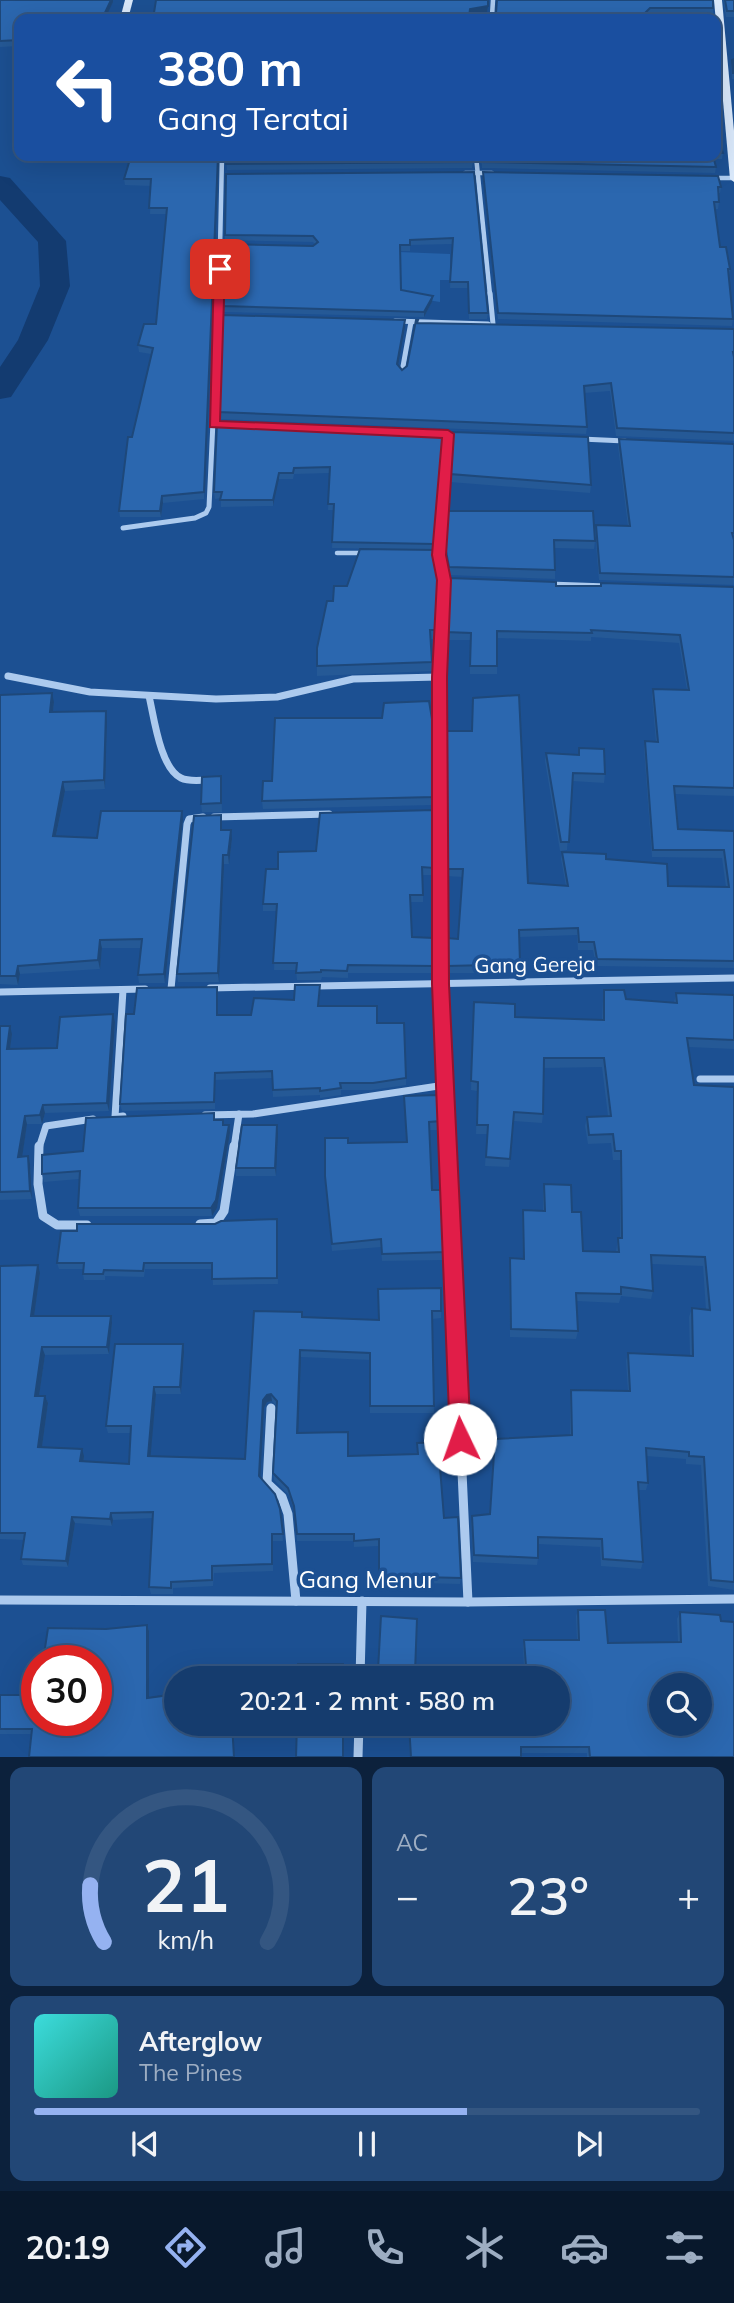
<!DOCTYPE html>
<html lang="id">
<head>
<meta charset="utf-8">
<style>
	body { margin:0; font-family:Mulish,sans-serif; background:#224776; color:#f1f3f6; height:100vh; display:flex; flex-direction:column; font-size:26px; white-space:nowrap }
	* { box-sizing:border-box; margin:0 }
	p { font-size:23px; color:#9dadc2 }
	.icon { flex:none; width:38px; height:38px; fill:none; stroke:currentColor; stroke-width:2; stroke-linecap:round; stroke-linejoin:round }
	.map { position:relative; height:1757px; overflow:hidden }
	.details { display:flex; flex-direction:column; gap:10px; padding:10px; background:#0c213c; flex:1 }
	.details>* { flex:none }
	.top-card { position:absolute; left:14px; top:14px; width:707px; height:147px; border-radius:14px; box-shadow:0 7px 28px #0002,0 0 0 2px #345681; background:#1a4fa0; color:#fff; overflow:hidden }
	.controls { position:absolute; left:649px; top:1673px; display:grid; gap:14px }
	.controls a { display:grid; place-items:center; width:63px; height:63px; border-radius:50%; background:#153c6e; box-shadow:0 7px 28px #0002,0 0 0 2px #345681; font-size:35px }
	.speed { position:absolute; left:21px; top:1645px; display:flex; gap:14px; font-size:35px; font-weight:700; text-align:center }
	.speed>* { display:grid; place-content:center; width:91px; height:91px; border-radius:50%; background:#153c6e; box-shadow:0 7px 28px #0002,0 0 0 2px #345681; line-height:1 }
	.speed .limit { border:10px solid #d22; background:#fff; color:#111 }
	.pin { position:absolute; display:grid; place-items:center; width:60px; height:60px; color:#fff; margin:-30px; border-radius:14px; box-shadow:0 4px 10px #0006 }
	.me { position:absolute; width:77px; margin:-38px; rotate:357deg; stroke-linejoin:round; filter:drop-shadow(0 0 5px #0008) }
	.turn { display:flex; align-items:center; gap:24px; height:147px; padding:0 28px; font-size:32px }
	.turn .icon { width:91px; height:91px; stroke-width:2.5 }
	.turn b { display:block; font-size:49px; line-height:60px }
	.big { font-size:52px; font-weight:600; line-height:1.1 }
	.details .tile { flex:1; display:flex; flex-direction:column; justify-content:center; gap:10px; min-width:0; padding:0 24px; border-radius:14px; background:#224776 }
	.details .dial { align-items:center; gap:0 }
	.dial svg { height:182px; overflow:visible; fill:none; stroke:#345681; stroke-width:7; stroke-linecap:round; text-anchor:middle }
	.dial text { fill:#f1f3f6; stroke:none }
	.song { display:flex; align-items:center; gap:21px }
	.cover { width:84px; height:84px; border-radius:10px; background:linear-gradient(135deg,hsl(180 70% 55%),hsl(170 70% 35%)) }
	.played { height:7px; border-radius:4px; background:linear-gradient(90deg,#95b2f1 65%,#345681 65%) }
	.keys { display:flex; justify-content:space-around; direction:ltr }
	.heat { display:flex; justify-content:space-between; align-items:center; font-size:38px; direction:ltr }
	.details .tiles { flex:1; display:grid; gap:10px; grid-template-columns:1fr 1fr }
	.tile:last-child { grid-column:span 2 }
	.trip { position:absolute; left:164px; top:1666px; width:406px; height:70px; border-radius:35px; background:#153c6e; box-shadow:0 7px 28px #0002,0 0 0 2px #345681; font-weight:600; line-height:70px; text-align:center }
	.tabs { display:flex; height:112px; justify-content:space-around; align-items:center; background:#08182c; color:#9dadc2 }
	.tabs .icon { width:49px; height:49px }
	.tabs .on { color:#95b2f1 }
	.tabs b { font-size:32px; color:#f1f3f6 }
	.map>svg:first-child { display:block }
	.green { fill:#2562aa }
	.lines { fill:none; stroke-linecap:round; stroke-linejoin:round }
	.river { fill:#133b70; fill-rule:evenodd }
	.lane { stroke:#accaee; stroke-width:4.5 }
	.street-far3 { stroke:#accaee; stroke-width:4.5 }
	.street-far2 { stroke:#accaee; stroke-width:5 }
	.street-far1 { stroke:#accaee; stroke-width:7 }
	.street { stroke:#accaee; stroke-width:9 }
	.secondary { fill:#d9e8fa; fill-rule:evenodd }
	.wall { fill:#255996 }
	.shaded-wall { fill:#1e487a }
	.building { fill:#2b67af; stroke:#1e487a; stroke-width:2; fill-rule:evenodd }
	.route { fill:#e11d48; stroke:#92132f; stroke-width:2 }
	.labels { text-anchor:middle; stroke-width:7; stroke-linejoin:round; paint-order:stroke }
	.street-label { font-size:21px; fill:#fff; stroke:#1c5092 }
	.near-street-label { font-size:24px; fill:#fff; stroke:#1c5092 }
</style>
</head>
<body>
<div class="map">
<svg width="734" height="1757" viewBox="0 0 734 1757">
	<rect width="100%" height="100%" fill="#1c5092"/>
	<!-- green -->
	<path class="green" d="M399,252L450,254V267H463L460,280H440V302L402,296L401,275L367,274Z"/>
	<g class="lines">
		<!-- river -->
		<path class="river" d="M0,176L10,178L66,241L70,286L48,340L11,397L0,399V367L18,340L40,286L38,242L0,200Z"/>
		<!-- lane -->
		<path class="lane" d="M337,553H362"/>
		<!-- street-far3 -->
		<g class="street-far3">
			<path d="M472,19L492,16L493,0"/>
			<path d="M649,19L720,18"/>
			<path d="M476,156L490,295"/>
			<path d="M465,173H492"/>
			<path d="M710,178H734"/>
			<path d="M219,295L222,156"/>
		</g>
		<!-- street-far2 -->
		<g class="street-far2">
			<path d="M490,293L493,324"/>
			<path d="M395,321L488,324"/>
			<path d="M402,372L411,322"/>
			<path d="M581,439L625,441"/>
			<path d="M123,528L195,518L206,513L209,507L219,293"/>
			<path d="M549,584L607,586"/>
			<path d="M439,670L444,580L439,555L448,434"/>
		</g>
		<!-- street-far1 -->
		<g class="street-far1">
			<path d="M439,668L440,984L447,1148"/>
			<path d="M8,676L90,692L216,699L277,697L353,679L439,677"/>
			<path d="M149,696C154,717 160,768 181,778C189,782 200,780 209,780"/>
			<path d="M214,817L329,814"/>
			<path d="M210,988L734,978"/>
			<path d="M171,989L187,824L189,819L203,817"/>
			<path d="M123,990L115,1117L123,1116"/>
			<path d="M0,992L145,989"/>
			<path d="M700,1079H734"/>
			<path d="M205,1115L253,1114L445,1085"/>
			<path d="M39,1148L46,1126L93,1119"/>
			<path d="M234,1148L239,1114"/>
		</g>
		<!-- street -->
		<g class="street">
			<path d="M39,1146L38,1184L43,1216L57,1225H87"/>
			<path d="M447,1146L468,1602"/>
			<path d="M200,1224L216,1223L224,1211L234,1146"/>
			<path d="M271,1408L267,1483L282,1497L288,1514L296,1601"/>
			<path d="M0,1600L468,1602L734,1599"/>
			<path d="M360,1678L362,1601"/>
			<path d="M358,1757L359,1724"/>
		</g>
		<!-- secondary -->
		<g class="secondary">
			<path d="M125,0H133L128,19H120Z"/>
			<path d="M714,0H722L734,131V182L730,179Z"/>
		</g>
	</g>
	<!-- wall -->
	<g class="wall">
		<path d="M0,0H113L105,19H19V46L0,47Z"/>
		<path d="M488,0L487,12L470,15L469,17L496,13L497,0L713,8V13L649,14L648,15L650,18L153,19Z"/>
		<path d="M723,0H734V17H726Z"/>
		<path d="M734,59V79H732L731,66L732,60Z"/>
		<path d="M716,129L723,153L722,159H714L716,167L715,173L482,168L481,156H716Z"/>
		<path d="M219,156L204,499L163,503L161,517H120L119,511L132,437L151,354L139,352L138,345L156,324L167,214H150L151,186L125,185L124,179Z"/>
		<path d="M226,156L473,162L472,168L227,170Z"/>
		<path d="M474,172L488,313L487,319H469L468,288H450L452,244L410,245V251H400L401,290L433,296L432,302L424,317L223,312V306L315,244L313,242L225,240V235Z"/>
		<path d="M483,172L721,187L720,193H719V202L718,209H715L720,247L730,269L729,275L733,319L732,326L498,319L483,178Z"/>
		<path d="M405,320V327L398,365L402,370L407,366L418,323L734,329V441L616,436L610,391L584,393L587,427L586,434L218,419V412Z"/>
		<path d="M217,423L443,433L434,550L332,548L334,510H328L330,473L294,474L293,479H279L273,506L221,507V498L215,499L214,492Z"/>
		<path d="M453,432L591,485L590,493L450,482Z"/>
		<path d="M619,439L734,444V585L599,580L595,533L596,525L628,526L618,446Z"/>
		<path d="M447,511L595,541L594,549L555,548V579L448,575L444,555Z"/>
		<path d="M439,571L435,639H431L432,671L317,676V648L333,601L347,586Z"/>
		<path d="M449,578L556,586L734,587V796L675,794L678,829L734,831V968L596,966L593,950H578L577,935L519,937V970H489L488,973H446V938L458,939L463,877L446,876L445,739L528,883L566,886L561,859L562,852L606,859L668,886L726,887L722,858L652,857L644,749L645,741L656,742L652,696L653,689L687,690L679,643L591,637V641L497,638V674H470V640H446Z"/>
		<path d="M0,695L54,702L53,711H106L107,720L105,789L65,791L56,836L97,838L183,820L165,983H139L138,975L141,948H102L100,969L20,974L18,985L0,984Z"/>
		<path d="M433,725V805L263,809L262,801L272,781Z"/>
		<path d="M579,748L605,774L604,783L572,781L567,850L560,851L545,761L546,753L578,755Z"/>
		<path d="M221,776L222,812H202L201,804Z"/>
		<path d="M434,810V875H423V902H410L412,937L434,938V973H348V978L322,977L321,980H297L296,970H274L276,911H263V904L278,869L316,851Z"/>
		<path d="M222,824V830L232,839L229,864H224L219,982H178L177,974Z"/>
		<path d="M217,987L218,1015H251L320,992L319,1006L377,1023L406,1078V1085L372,1090H341V1095L320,1098V1095L273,1097L272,1078L215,1080V1109L122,1111L120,1104L134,1014Z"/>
		<path d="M604,990L626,999L674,1003L676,993L734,995V1049L689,1047L694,1085L734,1087V1590L708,1586L701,1465L686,1464V1459L646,1456L648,1483L646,1490H639L643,1562L641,1569L601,1566L600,1547L538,1544V1558L537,1565L473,1562L471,1523L472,1516L489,1514L495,1439L570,1435V1398L571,1390L628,1391L626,1361L628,1353L690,1356L689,1317L692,1308L706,1310L703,1266L652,1264L653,1291L651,1299L621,1296L619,1303L576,1301L578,1331L576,1339L510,1337L509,1267L510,1258L523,1259L522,1219L523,1210L543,1211V1193L544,1184L572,1212L583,1251L616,1252L618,1238H620V1160H613L611,1143L588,1144L585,1126L587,1117L608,1116L602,1067L544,1068L543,1114L542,1123L514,1121L509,1167L485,1166L487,1134H476L477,1091L471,1090L473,1011L515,1017L602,1020L603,999Z"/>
		<path d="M115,1022L109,1111L45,1113L42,1124H27L22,1157L28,1156L30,1164L32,1199L0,1200V1026L12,1034L10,1049L57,1048Z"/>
		<path d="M404,1096L441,1121L440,1130H429L432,1190L445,1252V1260L382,1261L381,1247L332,1251L325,1184V1138L348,1143L406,1142Z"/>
		<path d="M215,1120L224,1125L230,1133L217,1208L212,1216H80L78,1208L79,1179L44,1182L42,1174L83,1151Z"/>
		<path d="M277,1125L276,1176H236V1168Z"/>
		<path d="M277,1219L278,1284L213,1285L212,1269H145L144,1277L105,1276V1280H84L83,1274V1269H59L57,1263L215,1224Z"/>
		<path d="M0,1266L40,1273L34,1316L112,1323L109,1354L45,1355L39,1396H45L48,1403L42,1447L84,1456V1461L129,1464L131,1433H108L106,1426L183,1344L184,1352L181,1394H156L150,1456L245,1459L254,1311L302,1317L378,1320V1289L441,1311V1318L432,1319L434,1413H370V1360L301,1357L298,1433L348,1456L417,1454V1443L444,1518L461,1578L460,1584L379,1582V1546L354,1547V1541H297L295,1513L289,1495L274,1480L273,1473L277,1407L272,1401L267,1402L264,1408L260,1477L280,1509L283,1541H273V1571L214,1573L213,1586L173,1588V1594H151L149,1587L153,1518L113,1520L112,1526L75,1523L68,1567L23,1565L21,1559L24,1540L0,1539Z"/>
		<path d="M578,1610L608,1643L678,1642L677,1619L680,1612L734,1757H587V1753H521V1757H410L408,1724H558L413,1677L378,1675L381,1616L417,1619L415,1677L461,1675L462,1665L524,1666L523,1646L524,1640H577L576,1616Z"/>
		<path d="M147,1625L149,1631V1698L32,1734H0V1695L37,1720L106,1629Z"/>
	</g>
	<!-- shaded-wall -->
	<g class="shaded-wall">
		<path d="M111,0H113V2L105,19H102Z"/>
		<path d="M488,6L487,12L470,15V9Z"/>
		<path d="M218,156H219L204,499V492Z"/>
		<path d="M433,296L432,302L424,317V312Z"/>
		<path d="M405,320V327L397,371V364Z"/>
		<path d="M279,473V479L273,506V500Z"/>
		<path d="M162,496L163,503L161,517L160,511Z"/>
		<path d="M52,693L54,702L52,720L50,712Z"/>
		<path d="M106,711L107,720L105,789L104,780Z"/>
		<path d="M63,782L65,791L54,845L53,836Z"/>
		<path d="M182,811L183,820L165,983L164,974Z"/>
		<path d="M231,830L232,839L229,864L228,855Z"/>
		<path d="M223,855L224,864L219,982L218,973Z"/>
		<path d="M100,940L102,948L100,969L98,960Z"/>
		<path d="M18,966L20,974L18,985L16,976Z"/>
		<path d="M113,1014L115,1022L109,1111L107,1103Z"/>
		<path d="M10,1026L12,1034L9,1057L7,1049Z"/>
		<path d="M43,1105L45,1113L42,1124L40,1115Z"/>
		<path d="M25,1116L27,1124L21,1165L18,1157Z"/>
		<path d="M229,1125L230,1133L217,1208L212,1216L211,1208Z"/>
		<path d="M277,1125L278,1133L276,1176L275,1168Z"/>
		<path d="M28,1156L30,1164L32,1199L30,1191Z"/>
		<path d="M38,1265L40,1273L33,1324L31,1316Z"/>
		<path d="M111,1316L112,1323L109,1354L107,1347Z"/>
		<path d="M183,1344L184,1352L181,1394L180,1387Z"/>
		<path d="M42,1347L45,1355L38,1403L35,1396Z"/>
		<path d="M300,1350L301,1357L298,1440L297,1433Z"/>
		<path d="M154,1387L156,1394L150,1463L148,1456Z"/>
		<path d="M271,1394L272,1401L267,1402L264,1408L260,1483L259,1476L263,1400L267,1395Z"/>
		<path d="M45,1396L48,1403L41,1454L38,1447Z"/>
		<path d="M82,1449L84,1456L83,1468L80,1461Z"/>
		<path d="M111,1513L113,1520L112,1526L110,1519Z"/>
		<path d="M72,1517L75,1523L68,1567L66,1561Z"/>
		<path d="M147,1625L149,1631V1704L147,1698Z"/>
	</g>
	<!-- building -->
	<g class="building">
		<path d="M0,0H111L102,19H80L81,16H40V19H19V40L0,41Z"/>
		<path d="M156,0H488V6L470,9L469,17L496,13L497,0H713V8H650L645,13L650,18L706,17V19H153Z"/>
		<path d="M725,0H734V11H727Z"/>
		<path d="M734,59V73H733L732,60Z"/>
		<path d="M716,129L717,133L723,153H716Z"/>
		<path d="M131,156H218L204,492L162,496L160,511H119L128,437H132L153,348L138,345L144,324H156L167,208H149L151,179H124Z"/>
		<path d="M226,156H472L473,162L226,164Z"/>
		<path d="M482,156H713L716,167L482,162Z"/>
		<path d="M474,172L488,313H469L468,282H450L453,238L410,240V245H400L401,290L433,296L424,312L223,306L224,244L313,246L318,242L313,236L225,235L226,174Z"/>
		<path d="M483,172L718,176L721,187H718L719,202H714L720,247H726L730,269H728L733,319L498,313Z"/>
		<path d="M222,315L405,320L397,364L402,370L407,366L416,320H418L417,323L734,329V352H733L734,357V433L617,428L611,383L584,386L587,427L218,412Z"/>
		<path d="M217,423L443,433L434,544L332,542L334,504H328L330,467L294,468L293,473H279L273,500H220L222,492H214Z"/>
		<path d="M453,432L588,437L591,485L450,474Z"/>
		<path d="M619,439L734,444V533H732L734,540V577L600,573L596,525L630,526Z"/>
		<path d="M447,511H593L595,541L554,540L555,570L449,567L445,546Z"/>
		<path d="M360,549L435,550L439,571L436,630H430L432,662L317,666V648L327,601H333L334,586H347Z"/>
		<path d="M449,578L556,582V586H601V583L734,587V788L674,786L678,829L734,831V961L597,959L594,942H579L578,928L519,930L520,963L489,962V965L447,966L446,938L458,939L463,869H446V731H472L473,698L519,695L528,883L568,886L562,852L606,854V859L667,864L668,886L729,887L724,850H653L645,741L658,742L653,689L689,690L680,635L591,630L592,633L497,631V666H470L471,633L446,632Z"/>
		<path d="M52,693L50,712L106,711L104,780L63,782L53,836L97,838L101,811H182L164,974L138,975L142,939L100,940L98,960L18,966L16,976H0V695Z"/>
		<path d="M429,701L433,725L434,797L262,801L263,781H272L275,718H382L384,703Z"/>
		<path d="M579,748L604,749L605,774L573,773L569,842H561L546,753L579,755Z"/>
		<path d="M221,776V803L201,804L202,777Z"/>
		<path d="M434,810V868L422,867L423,895H410L412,937L434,938V966L348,965L347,971L321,970V972L296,973L297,963H273L277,904H263L266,869H278V852L316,851L320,813Z"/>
		<path d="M221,815V830H231L228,855H223L218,973L177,974L194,816Z"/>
		<path d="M295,985H320L318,1006H377V1023H404L406,1078L373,1083H340L341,1088L320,1091V1088L273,1090L272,1071L215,1073L214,1102L120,1104L126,1014H134L137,988L217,987V1015H251L254,998L294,1000Z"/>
		<path d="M604,990H624L626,999L677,1003L676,993L734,995V1040L687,1038L694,1085L734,1087V1582L711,1580L704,1457L689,1456V1452L646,1448L648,1483L638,1482L643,1562L603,1559L602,1539L538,1537V1558L474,1555L472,1516L490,1514L495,1439L572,1435L571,1390L630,1391L628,1353L693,1356L692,1308L710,1310L705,1257L651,1255L653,1291L621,1287V1294L576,1293L578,1331L511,1329L510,1258L524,1259L523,1210L545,1211L544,1184L571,1185L572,1212H581L583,1251L619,1252L618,1238H622L621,1151H615L613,1134L589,1135L587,1117L611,1116L604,1058H544L543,1114L514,1112L510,1159L486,1157L488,1125H477L478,1082L471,1081L474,1002L515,1004V1017L604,1020Z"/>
		<path d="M113,1014L107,1103L43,1105L40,1115L25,1116L18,1157L28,1156L30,1191L0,1192V1026H10L7,1049L57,1048L60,1017Z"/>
		<path d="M439,1095L441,1121L429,1122L432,1190H443L445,1252L382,1254L381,1239L332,1244L325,1176V1138H348V1143L407,1142L404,1096Z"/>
		<path d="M214,1113V1120H223V1125H229L216,1200L211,1208H78L80,1171L42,1174V1155L83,1151L86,1118Z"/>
		<path d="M242,1125H277L275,1168H236Z"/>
		<path d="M277,1219V1278L212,1279V1263H144L143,1271L104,1270L103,1274H83L84,1263H57L61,1231H77V1224H215L221,1221Z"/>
		<path d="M38,1265L31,1316H111L107,1347H42L35,1396H45L38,1447L82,1449L80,1461L129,1464L131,1426H106L115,1344H183L180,1387H154L148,1456L245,1459L254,1311L302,1312V1317L379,1320L378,1289L441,1288V1311H432L434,1406H370V1353L300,1350L297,1433L348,1432V1456L418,1454L417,1443L438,1442L444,1518L458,1517L461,1578L379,1576V1539L354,1541V1534H297L294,1506L288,1488L273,1473L277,1401L271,1394L267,1395L263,1400L259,1476L275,1494L280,1509L283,1534H272V1564L212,1566V1580L171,1582V1588L149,1587L153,1512L111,1513L110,1519L72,1517L66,1561L21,1559L25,1533H0V1266Z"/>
		<path d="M578,1610H605L608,1643L681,1642L680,1612L720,1615L721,1621L734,1622V1757H590L589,1747H521V1757H411L409,1724H558V1678H406L462,1675V1665L526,1666L524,1640H579ZM662,1685H700V1724H662Z"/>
		<path d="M381,1616L417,1619L415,1672L378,1670Z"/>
		<path d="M147,1625V1698L177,1694V1724H232L234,1757H29L32,1729H0V1695H37V1720H96V1661H43L48,1628L106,1629Z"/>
		<rect x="298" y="1664" width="45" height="14"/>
		<path d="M297,1724H343V1757H296Z"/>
	</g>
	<!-- route -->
	<path class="route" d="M220,266L225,269L220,421L448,430L454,434L446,555L451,580L447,677L449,984L471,1439L468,1446L460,1449L453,1446L450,1439L432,984V677L437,580L432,555L442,438L210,427L214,269Z"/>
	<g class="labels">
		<!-- street labels -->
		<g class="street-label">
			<text transform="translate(535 965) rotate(-1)" y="7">Gang Gereja</text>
		</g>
		<!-- near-street labels -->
		<g class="near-street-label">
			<text x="367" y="1588">Gang Menur</text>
		</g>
	</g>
</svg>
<div class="controls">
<a><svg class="icon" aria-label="search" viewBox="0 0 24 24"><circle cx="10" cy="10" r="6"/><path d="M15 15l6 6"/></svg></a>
</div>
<div class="speed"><div class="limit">30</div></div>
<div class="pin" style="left:220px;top:269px;background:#d93025"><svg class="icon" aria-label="arrive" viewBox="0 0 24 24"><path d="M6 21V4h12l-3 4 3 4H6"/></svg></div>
<svg class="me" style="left:460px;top:1439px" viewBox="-20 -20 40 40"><circle r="19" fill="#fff"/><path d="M0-13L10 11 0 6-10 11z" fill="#e11d48"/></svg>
<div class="trip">20:21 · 2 mnt · 580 m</div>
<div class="top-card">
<div class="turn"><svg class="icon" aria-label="left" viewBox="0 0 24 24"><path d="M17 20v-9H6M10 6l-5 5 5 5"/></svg><div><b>380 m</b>Gang Teratai</div></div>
</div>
</div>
<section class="details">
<div class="tiles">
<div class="tile dial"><svg viewBox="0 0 100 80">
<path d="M14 69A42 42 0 1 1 86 69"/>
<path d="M14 69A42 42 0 0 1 8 44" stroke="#95b2f1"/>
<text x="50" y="56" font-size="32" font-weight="700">21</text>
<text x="50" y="72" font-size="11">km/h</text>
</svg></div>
<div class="tile"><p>AC</p>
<div class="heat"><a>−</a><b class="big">23°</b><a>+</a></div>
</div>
<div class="tile">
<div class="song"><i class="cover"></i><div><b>Afterglow</b><p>The Pines</p></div></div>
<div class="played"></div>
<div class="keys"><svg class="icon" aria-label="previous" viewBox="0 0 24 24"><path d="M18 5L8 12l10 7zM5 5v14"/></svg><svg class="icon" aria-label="pause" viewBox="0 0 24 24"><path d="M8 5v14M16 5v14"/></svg><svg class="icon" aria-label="next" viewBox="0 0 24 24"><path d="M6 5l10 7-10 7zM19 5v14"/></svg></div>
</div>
</div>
</section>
<nav class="tabs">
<b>20:19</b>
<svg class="icon on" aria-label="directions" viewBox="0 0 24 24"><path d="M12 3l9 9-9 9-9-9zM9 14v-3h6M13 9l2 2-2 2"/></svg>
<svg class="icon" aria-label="music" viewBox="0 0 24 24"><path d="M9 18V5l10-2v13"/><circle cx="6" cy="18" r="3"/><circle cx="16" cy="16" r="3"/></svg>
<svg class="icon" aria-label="phone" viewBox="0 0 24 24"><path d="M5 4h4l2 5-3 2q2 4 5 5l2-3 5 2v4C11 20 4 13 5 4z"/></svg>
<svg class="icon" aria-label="climate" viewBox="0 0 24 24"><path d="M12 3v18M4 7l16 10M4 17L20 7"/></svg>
<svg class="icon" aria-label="car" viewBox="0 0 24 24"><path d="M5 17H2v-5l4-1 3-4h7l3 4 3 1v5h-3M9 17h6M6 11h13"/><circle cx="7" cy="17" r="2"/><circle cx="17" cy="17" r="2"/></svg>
<svg class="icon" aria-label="filters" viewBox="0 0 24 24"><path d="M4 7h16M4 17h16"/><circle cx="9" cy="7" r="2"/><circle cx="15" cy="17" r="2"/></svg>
</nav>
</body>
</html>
